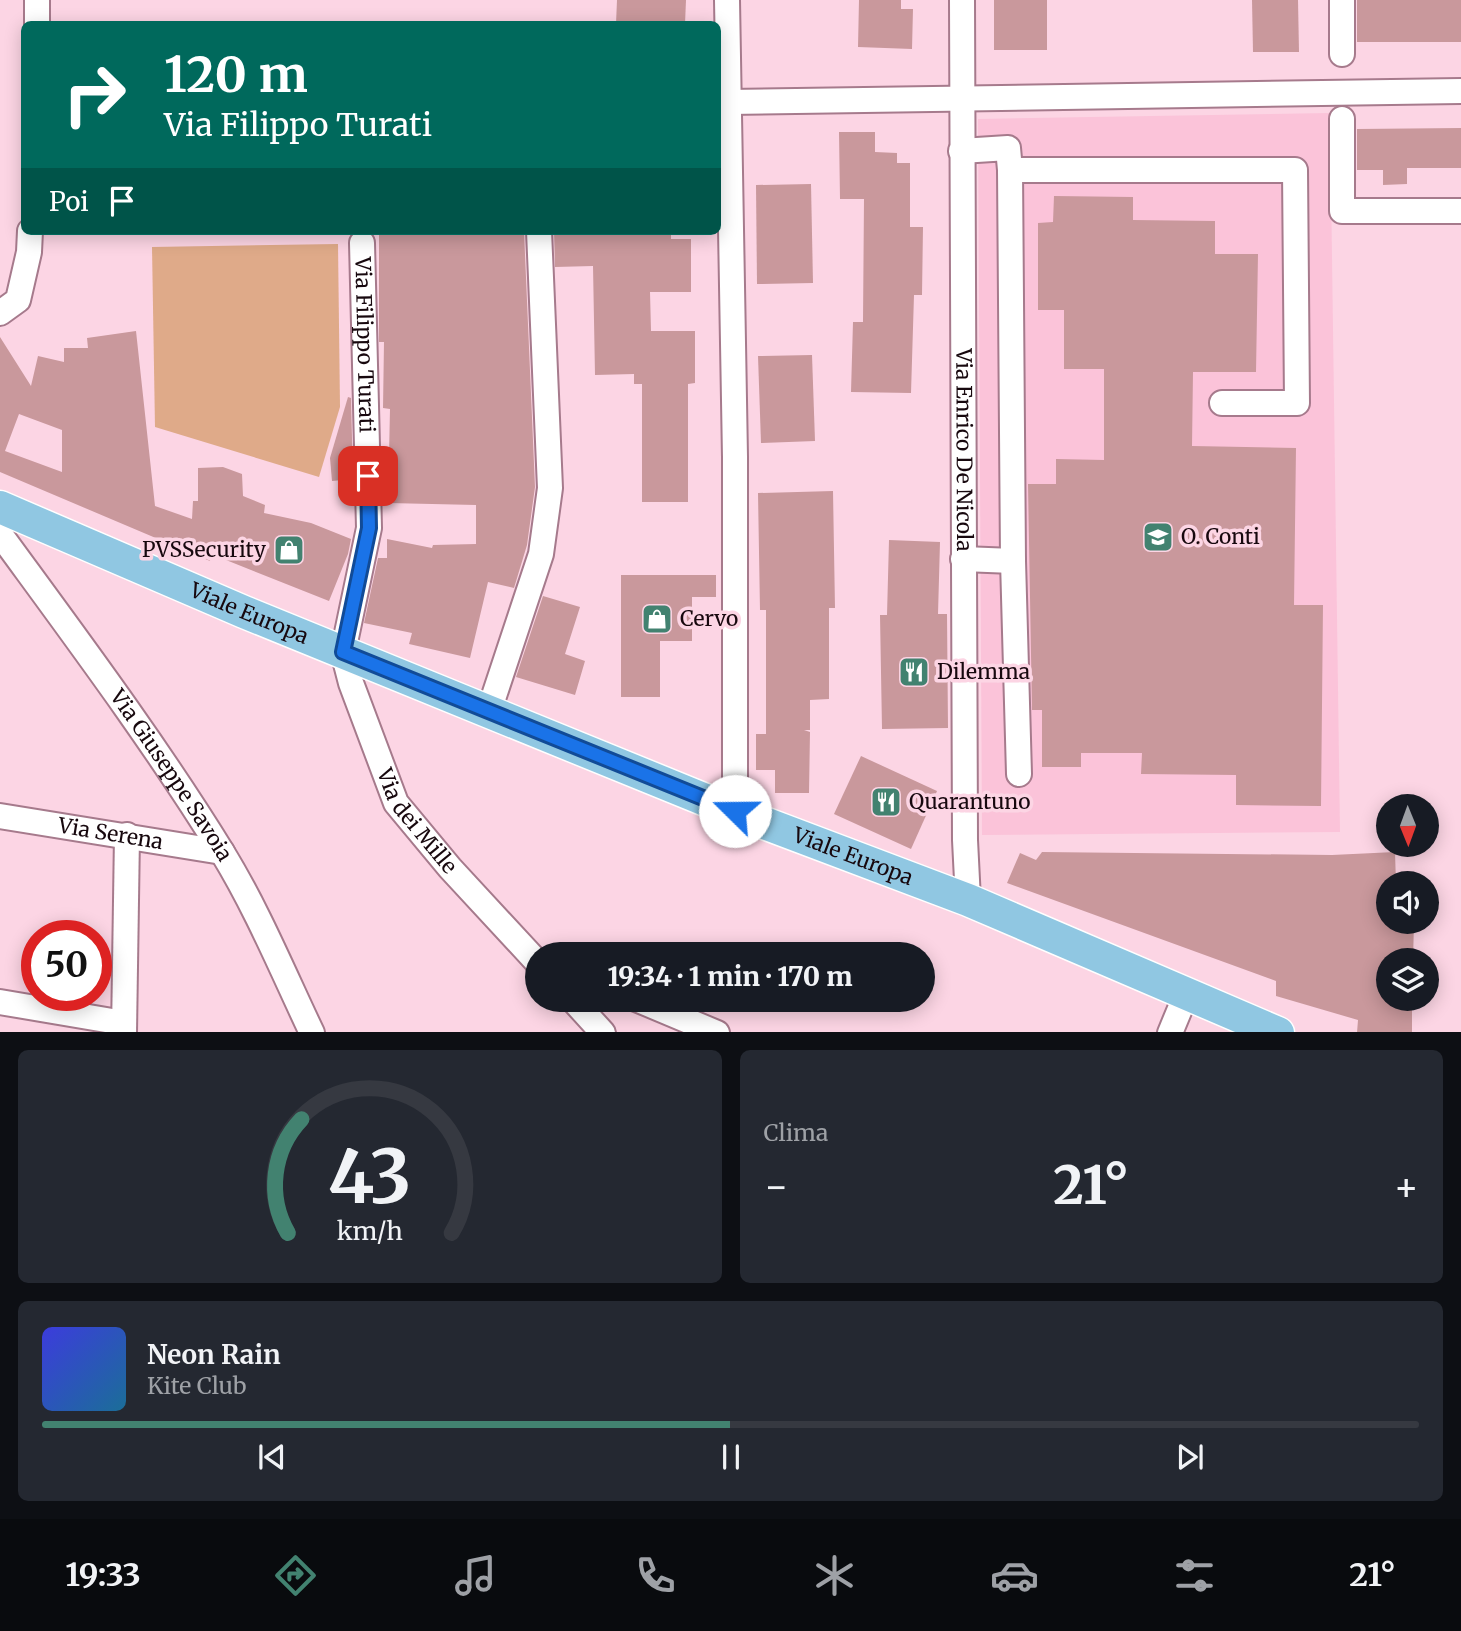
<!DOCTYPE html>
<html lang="it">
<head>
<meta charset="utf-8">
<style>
	body { margin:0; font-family:Merriweather,serif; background:#242831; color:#f1f3f6; height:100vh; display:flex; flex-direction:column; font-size:26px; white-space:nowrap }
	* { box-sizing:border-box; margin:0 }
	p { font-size:23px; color:#9ea1a6 }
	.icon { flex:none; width:38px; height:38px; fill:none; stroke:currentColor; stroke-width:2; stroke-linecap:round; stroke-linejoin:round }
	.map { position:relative; height:1032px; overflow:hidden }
	.panel { display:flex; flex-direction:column; gap:18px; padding:18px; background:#0d0f14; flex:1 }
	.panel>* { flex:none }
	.guide { position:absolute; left:21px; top:21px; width:700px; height:214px; border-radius:10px; box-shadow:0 4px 18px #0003; background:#00695c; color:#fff; overflow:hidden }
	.needle { width:46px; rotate:179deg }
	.tools { position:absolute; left:1376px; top:794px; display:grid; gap:14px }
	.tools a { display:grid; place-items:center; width:63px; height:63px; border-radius:50%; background:#171b24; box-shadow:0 4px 18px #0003; font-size:35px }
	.speed { position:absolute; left:21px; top:920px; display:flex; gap:14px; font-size:35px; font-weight:700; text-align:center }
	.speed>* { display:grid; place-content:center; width:91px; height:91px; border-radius:50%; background:#171b24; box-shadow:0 4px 18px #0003; line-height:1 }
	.speed .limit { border:10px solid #d22; background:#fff; color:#111 }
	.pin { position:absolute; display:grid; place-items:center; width:60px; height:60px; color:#fff; margin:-30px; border-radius:14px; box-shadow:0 4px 10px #0006 }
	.me { position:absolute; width:77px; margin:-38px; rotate:292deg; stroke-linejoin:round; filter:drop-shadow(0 0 5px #0008) }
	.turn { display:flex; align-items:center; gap:24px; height:147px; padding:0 28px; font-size:32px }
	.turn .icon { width:91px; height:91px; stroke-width:2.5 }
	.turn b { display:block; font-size:49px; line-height:60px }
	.then { display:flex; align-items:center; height:66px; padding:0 28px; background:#0003; gap:14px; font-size:26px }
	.big { font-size:52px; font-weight:800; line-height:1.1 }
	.panel .card { flex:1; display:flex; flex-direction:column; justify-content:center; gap:10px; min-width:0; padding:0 24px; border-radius:10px; background:#242831 }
	.panel .dial { align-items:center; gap:0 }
	.dial svg { height:182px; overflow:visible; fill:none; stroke:#363941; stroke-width:7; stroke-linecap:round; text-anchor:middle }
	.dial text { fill:#f1f3f6; stroke:none }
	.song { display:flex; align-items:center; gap:21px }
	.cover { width:84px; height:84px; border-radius:10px; background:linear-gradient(135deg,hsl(240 70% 55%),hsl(200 70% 35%)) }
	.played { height:7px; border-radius:4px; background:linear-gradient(90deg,#428270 50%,#363941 50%) }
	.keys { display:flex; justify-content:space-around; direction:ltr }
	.heat { display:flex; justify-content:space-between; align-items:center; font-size:38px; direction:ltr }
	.panel .tiles { flex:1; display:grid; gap:18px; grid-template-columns:1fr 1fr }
	.card:last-child { grid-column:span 2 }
	.trip { position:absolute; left:525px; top:942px; width:410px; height:70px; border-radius:35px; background:#171b24; box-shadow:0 4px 18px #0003; font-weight:800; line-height:70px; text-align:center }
	.menu { display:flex; height:112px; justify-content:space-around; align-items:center; background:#090b0e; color:#9ea1a6 }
	.menu .icon { width:49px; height:49px }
	.menu .active { color:#428270 }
	.menu b { font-size:32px; color:#f1f3f6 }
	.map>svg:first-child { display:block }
	.built { fill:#fbc3d9 }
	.green { fill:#dfaa89 }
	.building { fill:#c9989c; fill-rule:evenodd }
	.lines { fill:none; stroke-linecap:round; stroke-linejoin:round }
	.minor-casing { stroke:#a67a8c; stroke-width:28 }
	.major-casing { stroke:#fff; stroke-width:35 }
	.minor { stroke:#fff; stroke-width:24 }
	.major { stroke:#90c7e2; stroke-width:32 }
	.route-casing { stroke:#114b97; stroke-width:18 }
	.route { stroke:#1a73e8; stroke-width:12 }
	.labels { text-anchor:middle; stroke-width:7; stroke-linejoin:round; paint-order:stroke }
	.street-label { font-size:21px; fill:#17080e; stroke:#fcd5e4 }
	.poi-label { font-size:21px; fill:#17080e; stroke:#fcd5e4; text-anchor:start }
</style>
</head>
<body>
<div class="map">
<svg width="1461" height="1033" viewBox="0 0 1461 1033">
	<rect width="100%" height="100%" fill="#fcd5e4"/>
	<!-- built -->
	<path class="built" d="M1330,113L1340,832L982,835L978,119Z"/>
	<!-- green -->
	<path class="green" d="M338,244L340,407L319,477L155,427L152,247Z"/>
	<!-- building -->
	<g class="building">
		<path d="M617,0H686L685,24H616Z"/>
		<path d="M859,0H901V9H913L912,49L858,47Z"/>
		<rect x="994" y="0" width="53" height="50"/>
		<path d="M1252,0H1298L1299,52H1253Z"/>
		<rect x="1357" y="0" width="104" height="42"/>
		<path d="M1461,128V168H1407V184L1383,185V170H1357V129Z"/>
		<path d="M839,132H875V152L897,153V163H910V227H923L922,295H914L911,393L851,392L853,322H863L864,199H840Z"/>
		<path d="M811,184L813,283L757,284L756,185Z"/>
		<path d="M1054,196L1133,197V220L1215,221V254H1258L1256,372H1193L1192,446L1296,448L1294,605H1323L1321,806L1236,805V775L1141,774L1142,753H1081V767H1042V710H1032L1028,484H1056V459L1104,460V369H1064V310H1038V223L1053,222Z"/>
		<path d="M379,231H524L535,487L527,545L514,588L488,582L470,658L409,644L412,633L364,623L378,558H387V539L432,548L433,545L476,544V505L388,503L390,409L383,408L384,342H379Z"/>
		<path d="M554,231H671V239H691V292H650L651,331H695V383L688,384V502H642V384H634V374L595,375L593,266L555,267Z"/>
		<path d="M136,331L155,506L192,519L193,501H198V468L223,467L242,474L243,496L265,505L264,513L311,523L351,539L348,554L329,601L211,554L210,561L0,472V337L31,386L38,356L64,362V348H88L87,338ZM19,414L62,430V472L5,451Z"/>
		<path d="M812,355L815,441L761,443L758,356Z"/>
		<path d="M348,397L351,398L353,479L332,481L330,458Z"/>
		<path d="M833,491L835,608H829V699L810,700V730H804L810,732L809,793H775V770H756V734H766V610H760L758,493Z"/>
		<path d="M889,540L940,542L938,614H947L948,728L882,729L880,615H887Z"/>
		<path d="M621,575H716V597H692V641H660V697H621Z"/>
		<path d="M543,596L580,607L565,654L585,661L575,695L516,677Z"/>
		<path d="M861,756L937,791L911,849L834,814Z"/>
		<path d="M1042,852L1332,855L1395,852L1396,884H1388V922H1414L1413,961H1388V999H1412V1033H1357L1358,1020L1276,996V981L1007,883L1020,853L1036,860Z"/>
	</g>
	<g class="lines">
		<!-- minor casing -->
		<g class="minor-casing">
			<g id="minor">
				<path d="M727,0L735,457V812"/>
				<path id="s1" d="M962,0L965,840L968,900"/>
				<path d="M1342,0V54"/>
				<path d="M37,24V0"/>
				<path d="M728,102L1461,91"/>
				<path d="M1342,119V211H1461"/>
				<path d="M961,151L1008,148L1010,170"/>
				<path id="s2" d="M362,243L369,528L343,652L351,683L396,803L450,868L537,962"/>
				<path d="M0,313L18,300L29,252L30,231"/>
				<path id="s3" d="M0,534C76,638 154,742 222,852C257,909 283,972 312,1033"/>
				<path d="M963,559L1013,561L1010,170H1295L1297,403H1222"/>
				<path d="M1013,561L1019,774"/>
				<path d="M489,711L541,554L550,488L539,231"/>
				<path id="s4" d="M0,816L222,852"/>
				<path d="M572,999L603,1033"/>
				<path d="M636,999L717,1033"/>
				<path d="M0,1002L124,1023"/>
				<path d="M124,1033L127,835"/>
				<path d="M1170,1033L1187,992"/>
			</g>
		</g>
		<!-- major casing -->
		<g class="major-casing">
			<g id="major">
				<path id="s5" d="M0,507L244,612L735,812L968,900L1278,1033"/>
			</g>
		</g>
		<!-- minor -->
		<use href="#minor" class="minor"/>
		<!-- major -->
		<use href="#major" class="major"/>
	</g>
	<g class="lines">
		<!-- route casing -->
		<g class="route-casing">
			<path id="route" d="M368,476L369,528L343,652L735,811"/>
		</g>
		<!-- route -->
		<use href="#route" class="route"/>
	</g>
	<!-- icons -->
	<defs>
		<g id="school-square" transform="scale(1.575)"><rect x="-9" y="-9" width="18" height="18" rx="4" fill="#428270" stroke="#fcd5e4"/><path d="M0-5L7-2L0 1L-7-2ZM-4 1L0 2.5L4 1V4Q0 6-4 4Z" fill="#fff"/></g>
		<g id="shop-square" transform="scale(1.575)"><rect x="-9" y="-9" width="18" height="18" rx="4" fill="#428270" stroke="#fcd5e4"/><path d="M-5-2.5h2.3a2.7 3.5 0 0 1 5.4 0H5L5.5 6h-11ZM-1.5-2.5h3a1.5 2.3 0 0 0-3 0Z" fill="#fff"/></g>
		<g id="restaurant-square" transform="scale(1.575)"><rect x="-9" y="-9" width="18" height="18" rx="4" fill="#428270" stroke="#fcd5e4"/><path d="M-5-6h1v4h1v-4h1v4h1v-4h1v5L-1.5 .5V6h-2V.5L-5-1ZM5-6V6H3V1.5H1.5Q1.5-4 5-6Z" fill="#fff"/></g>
	</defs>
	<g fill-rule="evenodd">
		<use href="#school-square" x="1158" y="537"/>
		<use href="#shop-square" x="289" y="550"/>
		<use href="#shop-square" x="657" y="619"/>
		<use href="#restaurant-square" x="914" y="672"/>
		<use href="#restaurant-square" x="886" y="802"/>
	</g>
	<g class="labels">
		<!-- street labels -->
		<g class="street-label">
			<text dy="7" stroke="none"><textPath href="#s2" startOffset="102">Via Filippo Turati</textPath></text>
			<text dy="7" stroke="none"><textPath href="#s1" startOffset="450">Via Enrico De Nicola</textPath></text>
			<text dy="7" stroke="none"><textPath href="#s5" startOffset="271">Viale Europa</textPath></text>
			<text dy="7" stroke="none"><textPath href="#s3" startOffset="296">Via Giuseppe Savoia</textPath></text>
			<text dy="7" stroke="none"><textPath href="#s2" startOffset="598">Via dei Mille</textPath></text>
			<text dy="7" stroke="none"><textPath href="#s4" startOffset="112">Via Serena</textPath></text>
			<text dy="7" stroke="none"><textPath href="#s5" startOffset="922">Viale Europa</textPath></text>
		</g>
		<!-- poi labels -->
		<g class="poi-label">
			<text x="1181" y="544">O. Conti</text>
			<text x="266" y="557" text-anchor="end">PVSSecurity</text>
			<text x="680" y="626">Cervo</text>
			<text x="937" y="679">Dilemma</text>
			<text x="909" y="809">Quarantuno</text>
		</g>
	</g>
</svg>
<div class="tools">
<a><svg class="needle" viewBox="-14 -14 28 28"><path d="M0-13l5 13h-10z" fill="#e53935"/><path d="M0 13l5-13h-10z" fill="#9ea1a6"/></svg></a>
<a><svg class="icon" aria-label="sound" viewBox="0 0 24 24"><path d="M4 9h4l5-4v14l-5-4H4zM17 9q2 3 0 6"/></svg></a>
<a><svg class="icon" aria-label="layers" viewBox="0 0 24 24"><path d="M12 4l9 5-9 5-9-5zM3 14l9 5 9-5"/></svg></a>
</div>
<div class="speed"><div class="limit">50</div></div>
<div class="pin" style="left:368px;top:476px;background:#d93025"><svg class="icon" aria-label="arrive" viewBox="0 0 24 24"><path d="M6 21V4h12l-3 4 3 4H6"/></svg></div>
<svg class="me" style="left:735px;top:811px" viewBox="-20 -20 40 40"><circle r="19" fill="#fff"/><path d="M0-13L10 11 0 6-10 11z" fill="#1a73e8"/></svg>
<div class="trip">19:34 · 1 min · 170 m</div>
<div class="guide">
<div class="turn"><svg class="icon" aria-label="right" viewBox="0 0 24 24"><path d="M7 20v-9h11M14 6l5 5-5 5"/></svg><div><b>120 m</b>Via Filippo Turati</div></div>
<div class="then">Poi<svg class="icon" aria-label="arrive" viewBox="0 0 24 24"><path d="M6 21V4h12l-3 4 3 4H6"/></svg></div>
</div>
</div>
<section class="panel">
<div class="tiles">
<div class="card dial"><svg viewBox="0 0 100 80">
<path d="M14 69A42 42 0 1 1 86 69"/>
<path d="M14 69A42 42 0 0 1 20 19" stroke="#428270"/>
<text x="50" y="56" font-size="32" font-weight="700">43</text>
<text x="50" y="72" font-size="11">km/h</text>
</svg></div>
<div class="card"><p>Clima</p>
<div class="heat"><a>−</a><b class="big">21°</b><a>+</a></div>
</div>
<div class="card">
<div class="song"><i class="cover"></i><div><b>Neon Rain</b><p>Kite Club</p></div></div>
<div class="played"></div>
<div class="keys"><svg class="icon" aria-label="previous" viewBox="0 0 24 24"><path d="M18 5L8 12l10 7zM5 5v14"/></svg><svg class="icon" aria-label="pause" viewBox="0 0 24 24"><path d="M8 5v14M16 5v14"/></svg><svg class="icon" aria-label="next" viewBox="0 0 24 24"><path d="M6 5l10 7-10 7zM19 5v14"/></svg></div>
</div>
</div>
</section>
<nav class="menu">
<b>19:33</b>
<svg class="icon active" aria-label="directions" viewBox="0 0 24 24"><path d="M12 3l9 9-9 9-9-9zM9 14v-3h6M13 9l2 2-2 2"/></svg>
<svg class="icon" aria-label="music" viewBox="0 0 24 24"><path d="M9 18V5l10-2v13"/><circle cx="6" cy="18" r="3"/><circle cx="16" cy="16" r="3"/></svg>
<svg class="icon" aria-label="phone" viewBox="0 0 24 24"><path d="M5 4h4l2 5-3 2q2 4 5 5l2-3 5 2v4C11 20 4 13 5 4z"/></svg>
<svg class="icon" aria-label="climate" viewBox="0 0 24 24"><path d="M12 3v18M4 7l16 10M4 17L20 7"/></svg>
<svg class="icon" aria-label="car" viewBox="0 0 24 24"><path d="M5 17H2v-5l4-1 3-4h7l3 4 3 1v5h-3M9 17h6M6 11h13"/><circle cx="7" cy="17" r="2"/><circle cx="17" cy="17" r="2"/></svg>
<svg class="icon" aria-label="filters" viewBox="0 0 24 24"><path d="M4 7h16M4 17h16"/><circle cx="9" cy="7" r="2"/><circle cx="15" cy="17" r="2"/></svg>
<b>21°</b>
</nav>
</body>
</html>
